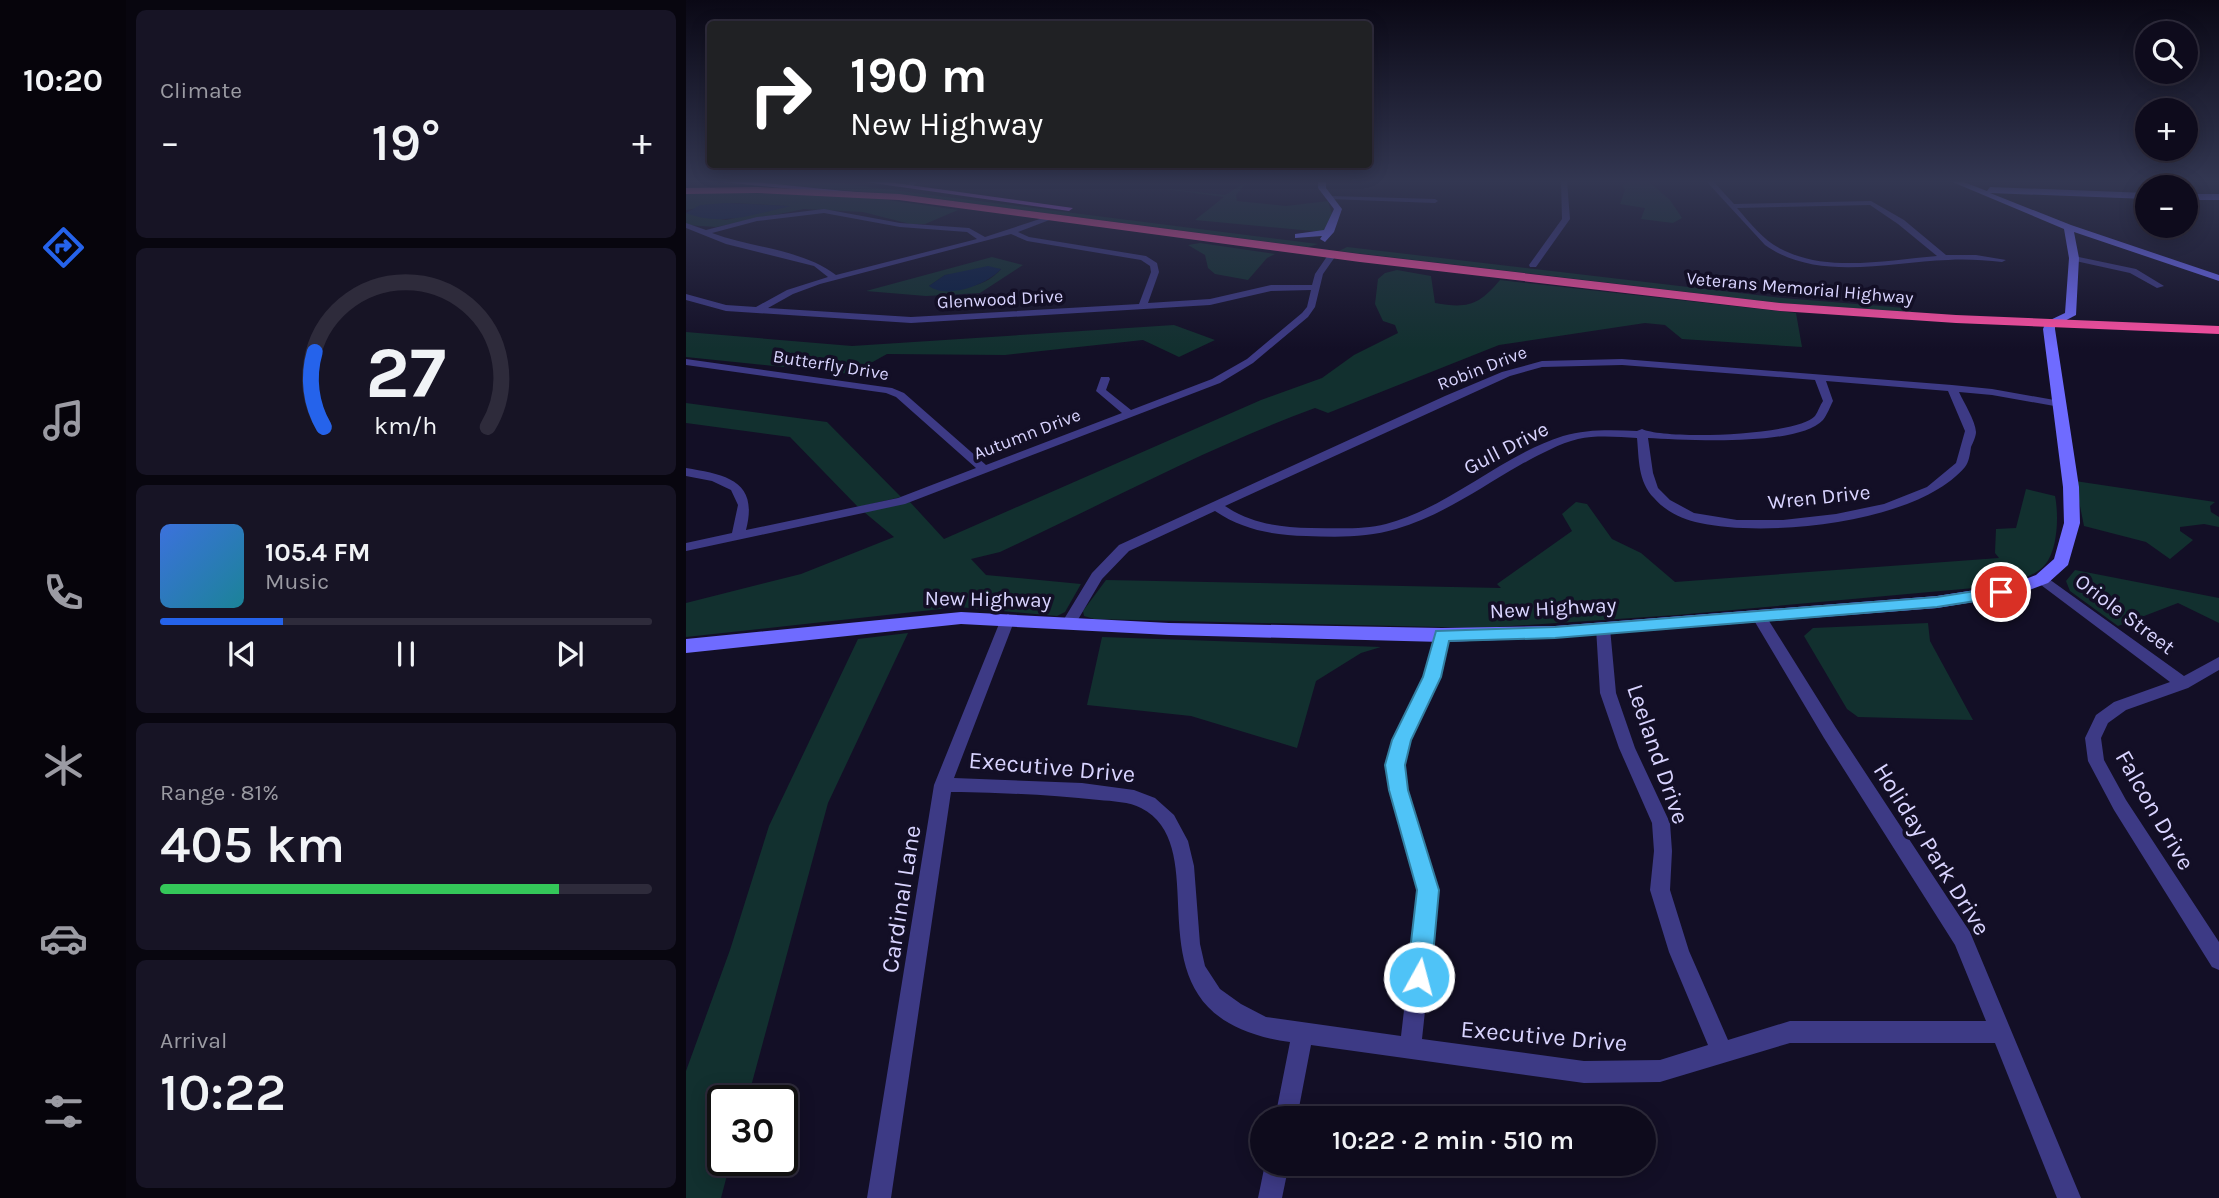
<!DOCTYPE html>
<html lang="en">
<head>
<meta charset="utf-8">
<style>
	body { margin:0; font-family:Karla,sans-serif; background:#171425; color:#f1f3f6; height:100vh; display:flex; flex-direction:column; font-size:26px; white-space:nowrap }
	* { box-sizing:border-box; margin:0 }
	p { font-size:23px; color:#9b9ba3 }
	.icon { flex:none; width:38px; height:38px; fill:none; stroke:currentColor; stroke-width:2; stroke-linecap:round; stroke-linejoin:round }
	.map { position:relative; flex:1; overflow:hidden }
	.drawer { display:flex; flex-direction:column; gap:10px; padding:10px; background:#08060f; width:560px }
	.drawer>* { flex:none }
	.banner { position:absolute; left:21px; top:21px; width:665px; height:147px; border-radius:7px; box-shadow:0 4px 18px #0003,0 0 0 2px #2e2b3b; background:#202124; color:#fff; overflow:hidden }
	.buttons { position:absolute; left:1449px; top:21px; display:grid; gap:14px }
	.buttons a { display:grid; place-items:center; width:63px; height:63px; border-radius:50%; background:#0e0b1c; box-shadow:0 4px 18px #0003,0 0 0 2px #2e2b3b; font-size:35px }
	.speed { position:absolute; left:21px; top:1085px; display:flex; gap:14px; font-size:35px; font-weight:700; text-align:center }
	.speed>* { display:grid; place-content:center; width:91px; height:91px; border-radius:50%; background:#0e0b1c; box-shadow:0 4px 18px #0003,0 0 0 2px #2e2b3b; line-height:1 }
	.speed .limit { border:4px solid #111; border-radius:10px; background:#fff; color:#111 }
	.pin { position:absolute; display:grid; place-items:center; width:60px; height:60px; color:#fff; margin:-30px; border:4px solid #fff; border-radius:50%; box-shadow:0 2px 7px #0007 }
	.me { position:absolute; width:77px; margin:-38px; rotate:7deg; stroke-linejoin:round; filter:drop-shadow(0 0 5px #0008) }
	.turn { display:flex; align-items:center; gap:24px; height:147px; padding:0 28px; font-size:32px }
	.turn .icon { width:91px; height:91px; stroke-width:2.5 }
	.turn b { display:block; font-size:49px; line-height:60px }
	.big { font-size:52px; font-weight:600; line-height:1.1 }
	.drawer .widget { flex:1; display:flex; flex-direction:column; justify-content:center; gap:10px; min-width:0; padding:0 24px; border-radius:10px; background:#171425 }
	.drawer .dial { align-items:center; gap:0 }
	.dial svg { height:182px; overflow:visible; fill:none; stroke:#2e2b3b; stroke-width:7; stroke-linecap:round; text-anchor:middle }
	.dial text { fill:#f1f3f6; stroke:none }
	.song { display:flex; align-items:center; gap:21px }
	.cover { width:84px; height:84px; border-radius:10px; background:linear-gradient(135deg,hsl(220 70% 55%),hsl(190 70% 35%)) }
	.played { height:7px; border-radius:4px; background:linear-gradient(90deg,#2563eb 25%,#2e2b3b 25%) }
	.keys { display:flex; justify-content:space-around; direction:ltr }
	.heat { display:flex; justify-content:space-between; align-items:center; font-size:38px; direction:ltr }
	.charge { height:10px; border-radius:5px; background:linear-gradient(90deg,#34c759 81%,#2e2b3b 0) }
	.trip { position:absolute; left:564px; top:1106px; width:406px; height:70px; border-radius:35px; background:#0e0b1c; box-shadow:0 4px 18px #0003,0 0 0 2px #2e2b3b; font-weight:600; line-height:70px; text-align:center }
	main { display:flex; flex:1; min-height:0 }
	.tabs { display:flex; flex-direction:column; width:126px; justify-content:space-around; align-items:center; background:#06040b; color:#9b9ba3 }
	.tabs .icon { width:49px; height:49px }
	.tabs .on { color:#2563eb }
	.tabs b { font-size:32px; color:#f1f3f6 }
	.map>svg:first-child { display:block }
	.green { fill:#12302f; fill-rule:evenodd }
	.water { fill:#0a1f44 }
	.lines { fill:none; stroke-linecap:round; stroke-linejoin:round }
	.street { fill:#3d3a85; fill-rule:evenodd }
	.secondary { fill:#6f6bff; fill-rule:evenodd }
	.primary { fill:#c25bff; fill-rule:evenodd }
	.highway { fill:#ff4fa3; fill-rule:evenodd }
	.route { fill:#4fc3f7; stroke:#337fa1; stroke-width:2 }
	.labels { text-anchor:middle; stroke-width:7; stroke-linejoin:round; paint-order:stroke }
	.far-street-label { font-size:18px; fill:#d9d4ff; stroke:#130f26 }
	.street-label { font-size:21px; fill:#d9d4ff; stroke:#130f26 }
	.near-street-label { font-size:24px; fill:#d9d4ff; stroke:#130f26 }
</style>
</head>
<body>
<main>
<nav class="tabs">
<b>10:20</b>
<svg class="icon on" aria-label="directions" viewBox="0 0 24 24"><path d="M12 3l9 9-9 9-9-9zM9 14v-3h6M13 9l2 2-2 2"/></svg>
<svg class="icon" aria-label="music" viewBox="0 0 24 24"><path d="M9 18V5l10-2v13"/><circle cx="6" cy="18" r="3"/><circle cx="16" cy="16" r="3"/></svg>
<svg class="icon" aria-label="phone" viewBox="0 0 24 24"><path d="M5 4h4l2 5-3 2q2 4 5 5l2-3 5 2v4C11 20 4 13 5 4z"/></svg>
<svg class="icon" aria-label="climate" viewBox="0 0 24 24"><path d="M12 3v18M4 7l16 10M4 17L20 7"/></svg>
<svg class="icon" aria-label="car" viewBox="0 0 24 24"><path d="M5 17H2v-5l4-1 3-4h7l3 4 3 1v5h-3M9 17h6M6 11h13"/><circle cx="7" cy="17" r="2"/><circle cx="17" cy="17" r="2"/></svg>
<svg class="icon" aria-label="filters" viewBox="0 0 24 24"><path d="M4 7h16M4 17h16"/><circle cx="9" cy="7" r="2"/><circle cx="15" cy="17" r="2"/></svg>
</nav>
<section class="drawer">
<div class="widget"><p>Climate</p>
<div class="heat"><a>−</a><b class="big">19°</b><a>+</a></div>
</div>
<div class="widget dial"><svg viewBox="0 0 100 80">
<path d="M14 69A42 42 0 1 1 86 69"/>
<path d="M14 69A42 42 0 0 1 10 36" stroke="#2563eb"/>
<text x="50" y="56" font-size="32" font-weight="700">27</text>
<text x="50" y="72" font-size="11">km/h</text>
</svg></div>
<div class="widget">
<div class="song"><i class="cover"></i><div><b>105.4 FM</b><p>Music</p></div></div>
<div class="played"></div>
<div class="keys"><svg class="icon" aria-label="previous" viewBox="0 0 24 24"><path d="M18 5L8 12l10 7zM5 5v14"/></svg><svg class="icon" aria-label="pause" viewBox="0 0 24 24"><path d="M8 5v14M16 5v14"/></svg><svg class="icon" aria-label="next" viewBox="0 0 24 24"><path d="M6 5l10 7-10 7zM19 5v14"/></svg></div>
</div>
<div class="widget"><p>Range · 81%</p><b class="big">405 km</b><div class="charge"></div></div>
<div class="widget"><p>Arrival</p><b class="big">10:22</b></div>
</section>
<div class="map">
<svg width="1533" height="1198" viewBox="0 0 1533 1198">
	<rect width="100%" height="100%" fill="#130f26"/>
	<!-- green -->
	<g class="green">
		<path d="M43,181L144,182L632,244L622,247L220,195Z"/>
		<path d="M562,181L550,195L551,201L600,206L642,201L646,214L637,232L509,220L538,197L472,188L539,195Z"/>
		<path d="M940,181H962L984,200L996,218L987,223L955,219L959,208L934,204L939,190L936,186L942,183Z"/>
		<path d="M36,192L181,197L272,210L239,224H224L177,212L118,209L30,227L0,225V213L40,220L102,206L48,203L0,210V193Z"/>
		<path d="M514,243L589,254L581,258L562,280L529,274L522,268L519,255L502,245Z"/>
		<path d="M661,247L1097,298L1219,308L1226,312L1094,303L653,251Z"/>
		<path d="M306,257L337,265L294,293L240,296L180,291ZM315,269C296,291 269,289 243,286L259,275Z"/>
		<path d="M711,270L745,276L749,303C782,309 793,305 814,280L1110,313L1116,347L996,339L979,325L959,323L813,345L642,413L629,408C521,448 419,503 314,552L285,559L300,575L395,584L379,612L371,616L273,607L0,637V603L115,574L208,537L178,512L224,502L258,539L575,400L636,378L668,355L712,333L709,325L697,321L689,304L692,279L699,273Z"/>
		<path d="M488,325L529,340L493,357L457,340L319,355L201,354L165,374L0,357V332L166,346Z"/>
		<path d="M0,403L141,422L215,497L172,507L104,437L0,423Z"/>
		<path d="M1389,481L1529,502L1524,506L1525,512L1533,517V527L1518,524L1494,527V531L1507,540L1484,559L1460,542L1398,526Z"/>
		<path d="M1340,489L1369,496C1373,515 1372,553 1357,567C1349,575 1332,580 1321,585L991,615L796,628L408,619L398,616L397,611L420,580L815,588L811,584L886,531L876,514L890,502L901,504L926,539L955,553L989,582L1313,558L1309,553L1310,529L1330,528Z"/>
		<path d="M1389,570L1533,598V623L1492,603L1432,626L1384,591L1380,581Z"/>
		<path d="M1242,623L1244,641L1287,720L1172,717L1161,709L1118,636L1127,628Z"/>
		<path d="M222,633L142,803L61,1101H37V1160H45L35,1198H0V1071L44,950L83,826L172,639Z"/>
		<path d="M416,637L695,647L675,653L630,681L611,748L505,716L401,705Z"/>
	</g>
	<!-- water -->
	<g class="water">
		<path d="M40,203L105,206C70,214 34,227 0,213L14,205Z"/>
		<path d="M302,266L315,269C302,284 261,300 243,286L259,275Z"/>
	</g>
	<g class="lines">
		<!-- street -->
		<g class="street">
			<path d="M225,181H232L225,188H221Z"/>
			<path d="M875,181H881L884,219L850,267H844L843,265L876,219Z"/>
			<path d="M1020,181H1027L1048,204L1185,201L1218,220L1260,255H1290L1320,260L1316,262C1298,260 1280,259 1262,260C1203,262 1131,282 1079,245ZM1184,205L1212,224L1251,256C1201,260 1141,273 1095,249C1077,240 1064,223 1051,208Z"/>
			<path d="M645,196L749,199L752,201L749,203L643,199Z"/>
			<path d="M138,209L214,223L283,228L299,237L366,215V219L332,232L343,237L460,256L471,263L473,272L462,303L524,299L585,285H626L629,274L644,252L651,254L637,274L629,307L622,317L567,363L534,383L219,504L0,551V543L46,533L52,505L45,490L26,481L0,476V468C40,475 73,480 60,530L212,498L290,468L210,397L200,393L0,365V359L206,388L218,393L300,465L436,413L410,391L415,377H423L424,379L420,390L445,410L526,379L561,359L616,313L621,307L625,290L585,291L524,305L225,323L40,311L0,300V294L40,305L70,307L101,290L142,277L128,266L40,244L0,228V223L20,230L71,217ZM138,213L214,227L281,232L291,239L150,275C116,249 66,248 26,233L71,221ZM325,234L341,241L455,260L464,266L465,272L453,304L225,317L82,308L107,294L134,284Z"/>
			<path d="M1388,256L1450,269L1478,286L1471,288L1444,273L1385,260L1384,258Z"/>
			<path d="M936,359L1266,385L1306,389L1374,401L1379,404L1374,407L1306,395L1273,392C1278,403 1289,420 1290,432C1290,436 1287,443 1285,447C1284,454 1283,462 1279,467C1232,523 1082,538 1014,523C997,520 979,511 968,498C952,482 953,459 951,438C932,437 911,435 892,439C872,444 853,455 834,465C794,488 755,516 710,529C681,538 650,537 620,536C587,535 557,530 529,511L443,551L416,579L387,628H377L375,624L406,573L433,545L759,396L816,372L856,361ZM936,365L1129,380L1137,401C1134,405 1132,412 1129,416C1111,436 979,440 956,429L951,431C926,430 901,429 877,436C814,456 764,507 700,524C676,530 650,528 625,528C593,527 566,524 539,506L824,376L856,367ZM1140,381L1262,391L1279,431L1270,463L1241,487L1198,504L1150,514L1097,520H1051L1008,513L984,500L972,488L967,473L962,438C999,440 1112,447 1137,420C1141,415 1144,407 1147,401Z"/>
			<path d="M1356,574L1498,676L1533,657V670L1502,688L1440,710L1422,723L1415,738L1418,760L1440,800L1533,942V970L1526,967L1428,810L1402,761L1399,738L1410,715L1428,702L1484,682L1351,582L1349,579L1351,576Z"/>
			<path d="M1073,612L1078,613L1150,728L1284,932L1395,1198H1371L1309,1043H1104L974,1082L898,1083L625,1045L611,1118H589L604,1042C426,1018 538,851 455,808C444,802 426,801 413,800C368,795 321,793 275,792H265L205,1198H181L248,785L315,619L322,614L329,619L268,778L396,783L448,790L469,798L488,815L502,841L508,866L514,944L519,966L534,989L555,1004L580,1017L715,1036L732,890L704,790L701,765L708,740L738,677L749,635L751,631H761L763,635L754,677L724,740L717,765L722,790L752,890L736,1039L898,1061L974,1060L1022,1045L983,952L964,890L968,851L966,823L933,748L914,693L910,628L917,623L924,628L930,693L949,748L984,823L986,851L984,890L1003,951L1042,1040L1104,1021H1300L1269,945L1138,738L1066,617Z"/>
			<path d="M579,1164H603L596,1198H572Z"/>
		</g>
		<!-- secondary -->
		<g class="secondary">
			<path d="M632,181H640V188L656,209L648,232L639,242L634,239L636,236L609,238V234L638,230L648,209L632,188Z"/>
			<path d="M1264,181H1275L1301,191L1304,187L1461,193V199L1304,193L1385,225L1533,275V281L1388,232L1393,258L1390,315L1369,326V329L1393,487L1394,523L1382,565L1362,583L1330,595L1251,608L869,638L756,642L483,635L275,624L0,653V639L275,612L483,623L756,628L869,626L1251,596L1327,584L1350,575L1368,559L1378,523L1377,487L1357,329L1360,322L1379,313L1383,258L1378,229Z"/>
			<rect x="1500" y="194" width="33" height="6"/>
		</g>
		<!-- primary -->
		<g class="primary">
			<path d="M27,181H59L188,194L184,197Z"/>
			<path d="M173,181H195L387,208L383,211Z"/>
		</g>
		<!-- highway -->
		<path class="highway" d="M71,187L213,194L674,254L1094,303L1270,315L1533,326V334L1270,323L1094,311L674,262L213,200L71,193L0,194V188Z"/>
	</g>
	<!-- sky -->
	<linearGradient id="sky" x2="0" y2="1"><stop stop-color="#0a0815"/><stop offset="0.52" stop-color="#333752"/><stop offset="1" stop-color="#333752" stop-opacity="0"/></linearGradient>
	<rect width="1533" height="349" fill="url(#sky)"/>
	<!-- route -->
	<path class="route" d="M1315,587L1323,592L1321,596L1251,607L869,638L763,641L755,677L725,740L719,765L722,790L753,890L745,977L741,985L733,989L725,985L721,977L731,890L703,790L699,765L706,740L737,677L750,631L869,627L1251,597Z"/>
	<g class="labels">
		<!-- far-street labels -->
		<g class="far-street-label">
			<text transform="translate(1114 288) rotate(5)" y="6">Veterans Memorial Highway</text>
			<text transform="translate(314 299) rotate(-3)" y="6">Glenwood Drive</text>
			<text transform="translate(145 365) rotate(9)" y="6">Butterfly Drive</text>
			<text transform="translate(796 368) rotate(-21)" y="6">Robin Drive</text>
			<text transform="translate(341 434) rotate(-21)" y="6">Autumn Drive</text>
		</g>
		<!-- street labels -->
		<g class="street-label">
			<text transform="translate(820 448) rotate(-27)" y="7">Gull Drive</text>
			<text transform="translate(1133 497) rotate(-6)" y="7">Wren Drive</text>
			<text transform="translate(302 599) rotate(1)" y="7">New Highway</text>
			<text transform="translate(867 608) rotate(-3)" y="7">New Highway</text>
			<text transform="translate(1439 614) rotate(37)" y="7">Oriole Street</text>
		</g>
		<!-- near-street labels -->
		<g class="near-street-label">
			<text transform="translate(972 754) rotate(71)" y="8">Leeland Drive</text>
			<text transform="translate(366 767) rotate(5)" y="8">Executive Drive</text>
			<text transform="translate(1469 810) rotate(60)" y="8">Falcon Drive</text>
			<text transform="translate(1246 849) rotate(58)" y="8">Holiday Park Drive</text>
			<text transform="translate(215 899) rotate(-81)" y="8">Cardinal Lane</text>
			<text transform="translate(858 1036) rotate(5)" y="8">Executive Drive</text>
		</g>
	</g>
</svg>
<div class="buttons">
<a><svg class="icon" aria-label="search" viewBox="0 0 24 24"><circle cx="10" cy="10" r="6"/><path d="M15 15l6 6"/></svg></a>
<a>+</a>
<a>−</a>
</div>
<div class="speed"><div class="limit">30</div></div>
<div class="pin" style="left:1315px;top:592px;background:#d93025"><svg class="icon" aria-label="arrive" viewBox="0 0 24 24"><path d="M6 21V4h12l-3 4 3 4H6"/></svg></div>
<svg class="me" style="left:733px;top:977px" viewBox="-20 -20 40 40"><circle r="17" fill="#4fc3f7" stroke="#fff" stroke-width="3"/><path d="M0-11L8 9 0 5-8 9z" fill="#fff"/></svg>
<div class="trip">10:22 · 2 min · 510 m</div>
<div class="banner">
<div class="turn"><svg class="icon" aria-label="right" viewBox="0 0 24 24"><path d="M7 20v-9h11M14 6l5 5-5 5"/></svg><div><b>190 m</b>New Highway</div></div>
</div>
</div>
</main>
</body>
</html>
